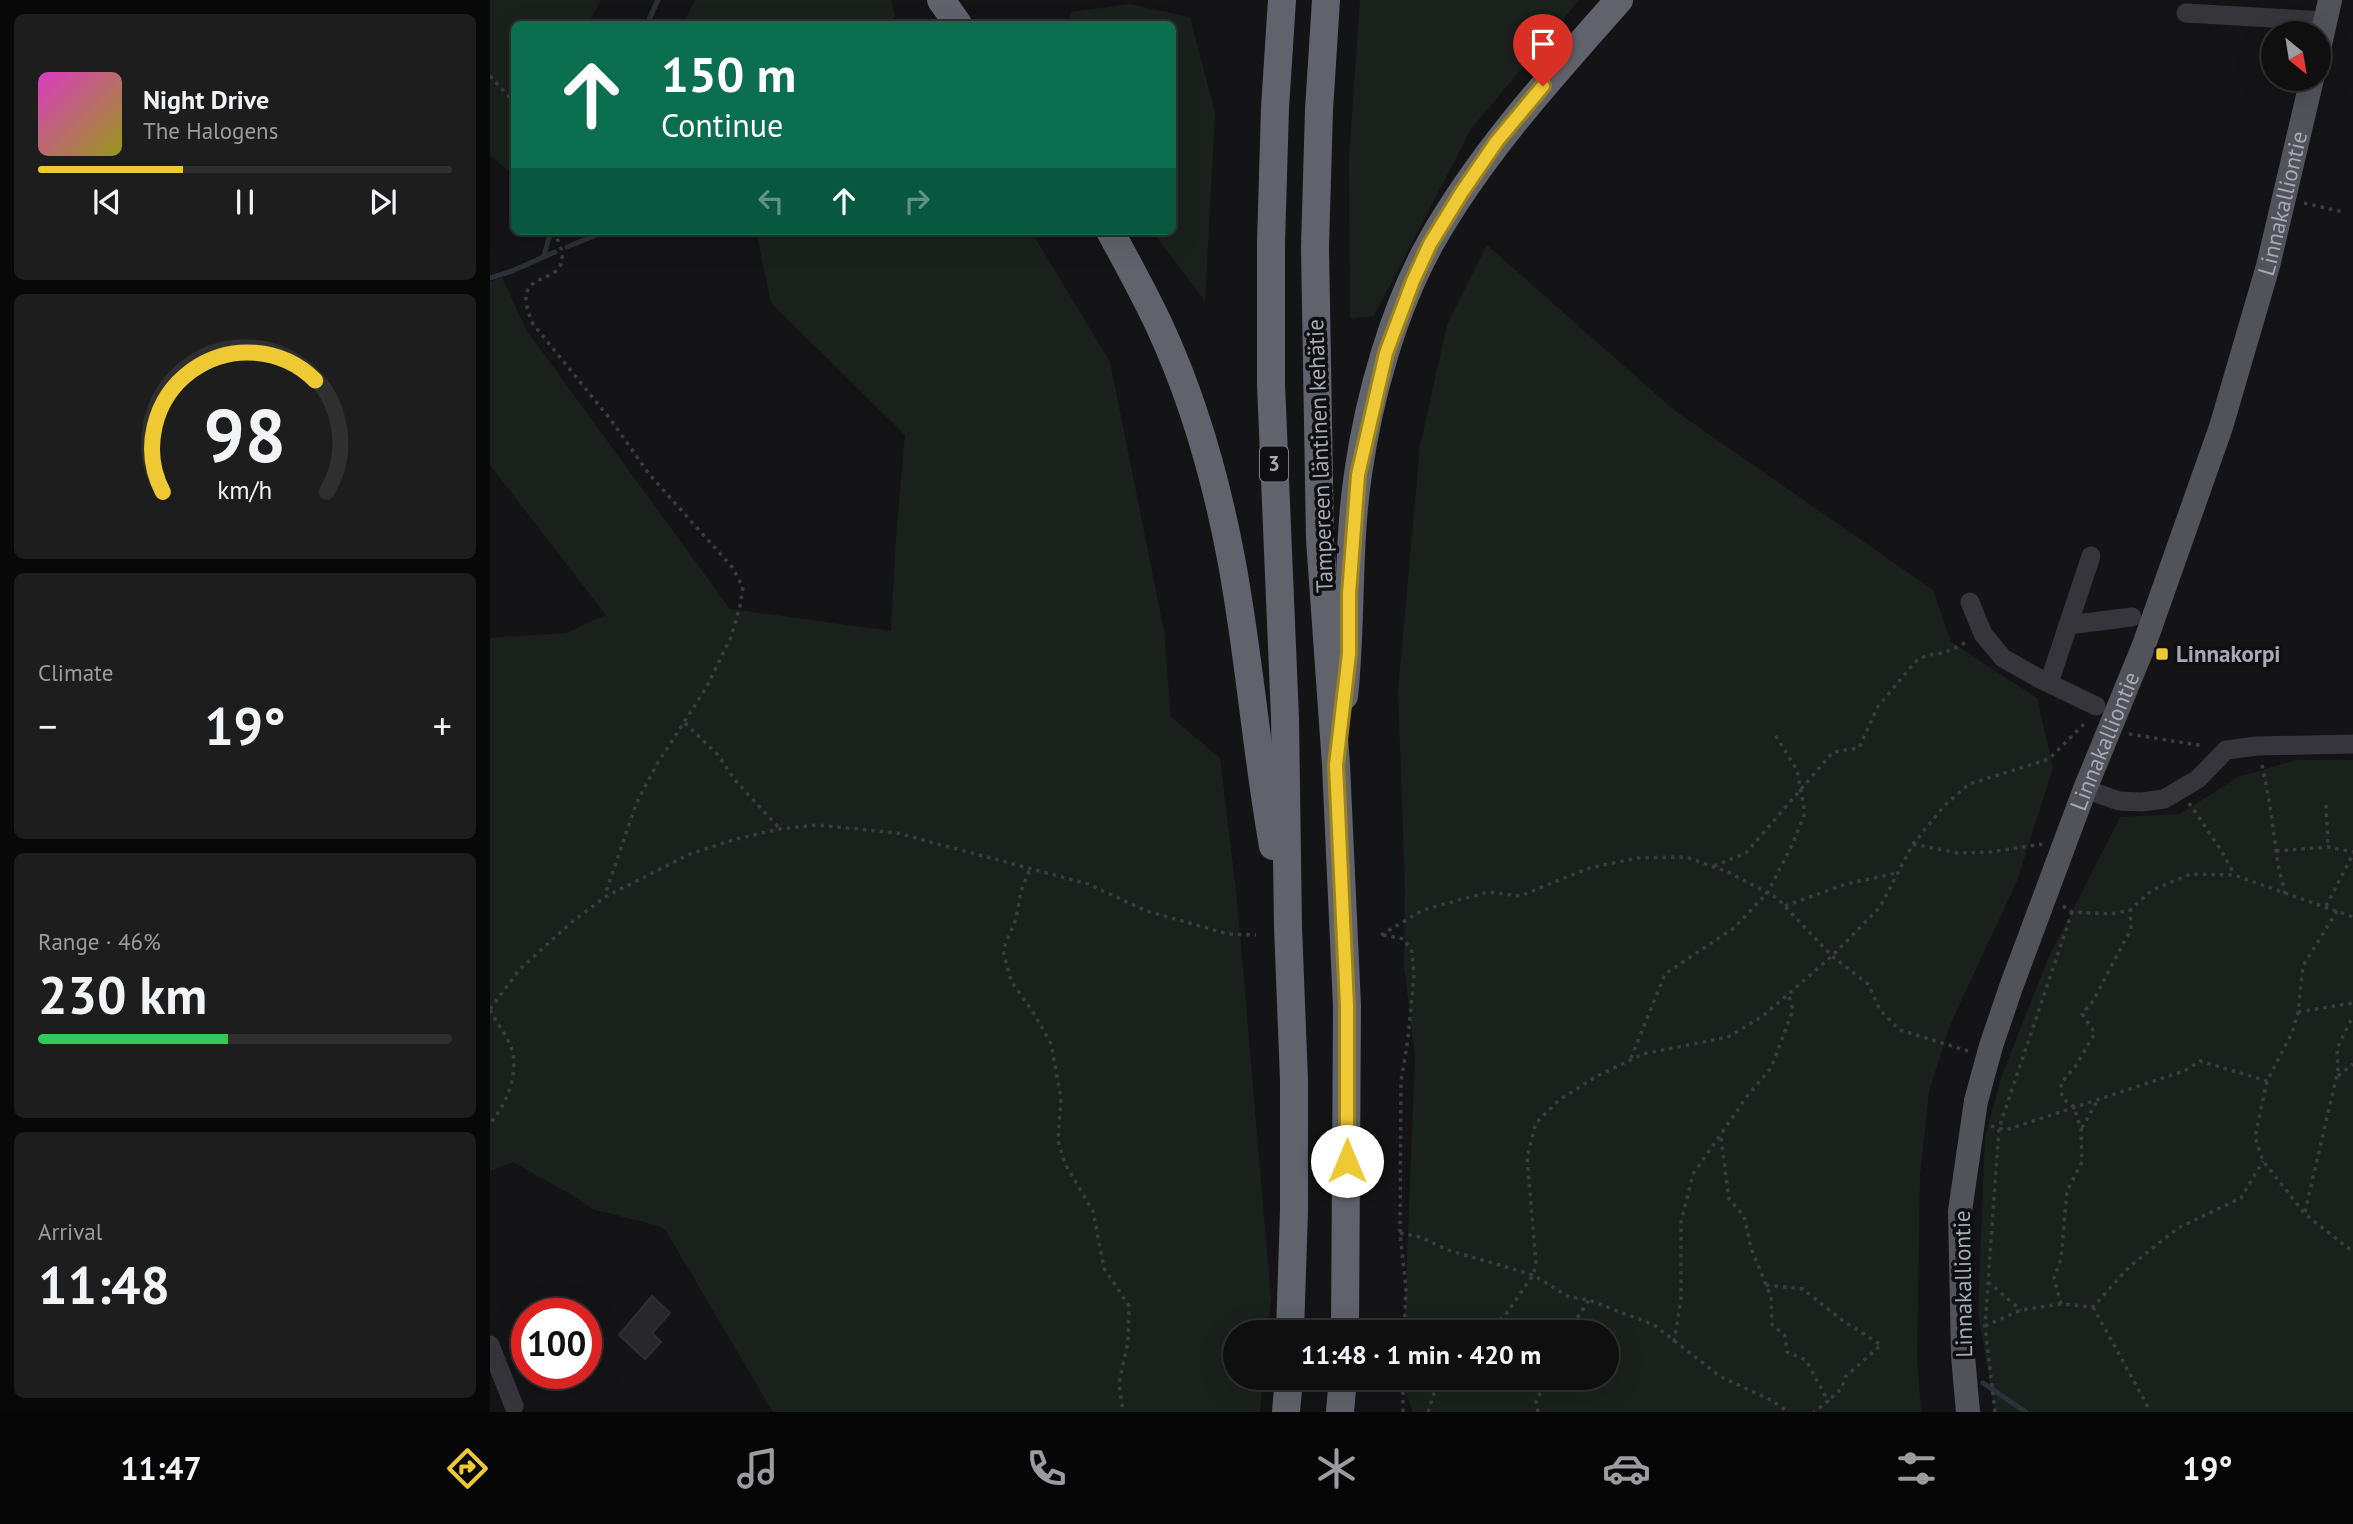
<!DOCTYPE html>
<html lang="en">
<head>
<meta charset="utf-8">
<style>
	body { margin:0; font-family:"PT Sans",sans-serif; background:#1d1d1e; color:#f1f3f6; height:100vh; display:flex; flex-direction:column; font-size:26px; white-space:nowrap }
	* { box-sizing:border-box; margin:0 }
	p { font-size:23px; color:#9b9c9f }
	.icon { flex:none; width:38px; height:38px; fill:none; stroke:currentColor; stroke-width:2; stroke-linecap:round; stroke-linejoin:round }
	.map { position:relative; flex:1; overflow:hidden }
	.sheet { display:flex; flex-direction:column; gap:14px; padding:14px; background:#080809; width:490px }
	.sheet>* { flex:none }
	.guide { position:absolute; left:21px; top:21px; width:665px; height:214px; border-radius:10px; box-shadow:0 7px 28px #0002,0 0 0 2px #2f2f30; background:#0b6e4f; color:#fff; overflow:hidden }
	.needle { width:46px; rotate:150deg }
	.fabs { position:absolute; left:1771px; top:21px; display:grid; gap:14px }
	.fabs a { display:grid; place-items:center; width:70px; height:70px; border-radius:50%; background:#0f0f10; box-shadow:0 7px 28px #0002,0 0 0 2px #2f2f30; font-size:35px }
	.speed { position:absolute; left:21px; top:1298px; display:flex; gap:14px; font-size:35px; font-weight:700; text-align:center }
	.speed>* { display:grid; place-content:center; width:91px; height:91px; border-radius:50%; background:#0f0f10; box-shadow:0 7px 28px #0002,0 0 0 2px #2f2f30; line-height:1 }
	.speed .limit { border:10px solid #d22; background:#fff; color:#111 }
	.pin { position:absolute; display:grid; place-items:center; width:60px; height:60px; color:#fff; margin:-72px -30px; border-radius:50% 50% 50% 0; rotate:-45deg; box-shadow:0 0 7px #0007 }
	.pin .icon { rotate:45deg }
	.me { position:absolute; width:77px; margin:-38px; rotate:0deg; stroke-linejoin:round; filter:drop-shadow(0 0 5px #0008) }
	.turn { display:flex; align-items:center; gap:24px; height:147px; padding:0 35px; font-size:32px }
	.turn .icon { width:91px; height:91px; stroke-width:2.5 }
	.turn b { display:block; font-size:49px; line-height:60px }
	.lanes { display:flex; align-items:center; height:66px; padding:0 35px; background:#0003; justify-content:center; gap:35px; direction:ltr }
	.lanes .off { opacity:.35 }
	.big { font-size:52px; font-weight:700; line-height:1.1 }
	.sheet .widget { flex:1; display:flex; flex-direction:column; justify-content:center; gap:10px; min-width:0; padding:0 24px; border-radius:10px; background:#1d1d1e }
	.sheet .dial { align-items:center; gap:0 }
	.dial svg { height:182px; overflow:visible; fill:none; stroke:#2f2f30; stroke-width:7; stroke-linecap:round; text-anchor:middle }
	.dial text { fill:#f1f3f6; stroke:none }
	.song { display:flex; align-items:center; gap:21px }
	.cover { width:84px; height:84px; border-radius:10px; background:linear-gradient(135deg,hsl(310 70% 55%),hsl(60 70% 35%)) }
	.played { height:7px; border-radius:4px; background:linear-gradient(90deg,#efc933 35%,#2f2f30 35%) }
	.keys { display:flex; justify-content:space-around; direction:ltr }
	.heat { display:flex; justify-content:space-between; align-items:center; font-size:38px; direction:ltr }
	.charge { height:10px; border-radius:5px; background:linear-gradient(90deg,#34c759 46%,#2f2f30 0) }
	.trip { position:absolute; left:733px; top:1320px; width:396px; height:70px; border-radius:35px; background:#0f0f10; box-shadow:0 7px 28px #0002,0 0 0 2px #2f2f30; font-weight:700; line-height:70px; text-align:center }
	.tabs { display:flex; height:112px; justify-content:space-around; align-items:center; background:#060606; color:#9b9c9f }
	.tabs .icon { width:49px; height:49px }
	.tabs .selected { color:#efc933 }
	.tabs b { font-size:32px; color:#f1f3f6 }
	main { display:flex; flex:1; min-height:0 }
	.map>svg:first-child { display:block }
	.green { fill:#1a211c }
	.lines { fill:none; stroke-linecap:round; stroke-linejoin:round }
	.stream { stroke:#2a3139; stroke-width:5 }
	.building { fill:#27272a; stroke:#2f2e32; stroke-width:2 }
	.path { stroke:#3b3c42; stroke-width:3.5; stroke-dasharray:3.5 5; stroke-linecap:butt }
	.minor { stroke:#35353b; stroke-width:19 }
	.major { stroke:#51525a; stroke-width:24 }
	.highway { stroke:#61636c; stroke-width:28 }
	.route-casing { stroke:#9b8321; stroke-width:18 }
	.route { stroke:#efc933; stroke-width:12 }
	.poi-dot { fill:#efc933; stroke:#0f0f11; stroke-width:2.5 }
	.labels { text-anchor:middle; stroke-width:7; stroke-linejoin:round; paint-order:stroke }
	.shield { fill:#0f0f11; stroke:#797b84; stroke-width:2 }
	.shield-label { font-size:21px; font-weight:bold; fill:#a6a9b6 }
	.street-label { font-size:23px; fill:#a6a9b6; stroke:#0f0f11 }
	.poi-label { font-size:23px; font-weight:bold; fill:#a6a9b6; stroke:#0f0f11; text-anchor:start }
</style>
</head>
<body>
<main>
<section class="sheet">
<div class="widget">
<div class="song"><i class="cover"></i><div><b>Night Drive</b><p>The Halogens</p></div></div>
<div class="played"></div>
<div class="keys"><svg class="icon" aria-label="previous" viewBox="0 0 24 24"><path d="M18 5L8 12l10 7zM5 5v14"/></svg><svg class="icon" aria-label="pause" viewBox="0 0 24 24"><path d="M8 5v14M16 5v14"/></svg><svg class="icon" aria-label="next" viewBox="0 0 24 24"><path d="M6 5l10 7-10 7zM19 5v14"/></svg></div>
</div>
<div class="widget dial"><svg viewBox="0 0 100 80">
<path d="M14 69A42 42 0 1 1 86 69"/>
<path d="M14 69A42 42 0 0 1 81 20" stroke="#efc933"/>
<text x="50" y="56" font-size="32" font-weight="700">98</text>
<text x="50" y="72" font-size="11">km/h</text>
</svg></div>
<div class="widget"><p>Climate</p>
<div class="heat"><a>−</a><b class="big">19°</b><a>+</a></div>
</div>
<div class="widget"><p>Range · 46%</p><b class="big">230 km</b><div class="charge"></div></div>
<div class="widget"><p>Arrival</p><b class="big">11:48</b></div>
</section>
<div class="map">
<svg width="1863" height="1412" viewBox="0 0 1863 1412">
	<rect width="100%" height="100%" fill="#141416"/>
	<!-- green -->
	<g class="green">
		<path d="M0,0H111L98,24H24V169L22,174L0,155Z"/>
		<path d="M205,0H401L405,16L397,24H193Z"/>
		<path d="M870,0H1089L981,129L884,316L860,319L859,157Z"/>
		<path d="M639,4L700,17L725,113L715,301L662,231H682V24H576L582,12Z"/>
		<path d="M266,231H541L620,362L674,631L681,717L730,758L747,899L781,1298L778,1332H746V1377H773L770,1412H283L176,1231L169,1226L102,1209L87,1198L23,1162L0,1171V638L76,633L116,615L0,465V282L12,278L37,331L240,609L401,631L406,537L415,435L281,303Z"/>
		<path d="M997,245L1184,410L1443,590L1461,642L1547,698L1563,768L1527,881L1460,1025L1439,1091L1430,1177L1427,1359L1431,1412H923L912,1383V1377H1116V1332H914L925,1057L914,965L915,888L908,691L930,446L957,325Z"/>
		<path d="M1807,760H1863V1412H1505L1488,1313L1495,1137L1512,1075L1558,959L1630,817L1690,814L1748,777Z"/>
	</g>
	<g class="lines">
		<!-- stream -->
		<g class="stream">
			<path d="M157,24L168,0"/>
			<path d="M77,247L116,231"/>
			<path d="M54,256L60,234"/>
			<path d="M0,278L22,271L65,252"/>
			<path d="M1493,1383L1536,1412"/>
		</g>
	</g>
	<!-- building -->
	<path class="building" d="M162,1296L180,1313L162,1333L171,1342L155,1359L129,1335Z"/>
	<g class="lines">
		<!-- path -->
		<g class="path">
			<path d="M0,76L24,102"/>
			<path d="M1814,203L1853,212"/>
			<path d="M64,231C67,239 73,249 72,258C71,288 17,267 43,324L121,420L159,474L242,567L253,587L250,606L241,637L216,688L167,764L146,804L115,895"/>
			<path d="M195,723L228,755L244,779L290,829"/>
			<path d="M1639,734L1714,746"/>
			<path d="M1772,765C1779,796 1783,826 1787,857C1788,869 1793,882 1795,894"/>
			<path d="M1699,803L1731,850L1744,874"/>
			<path d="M1836,805L1838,847"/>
			<path d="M1423,844L1468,853L1501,852L1552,844"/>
			<path d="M1786,851L1838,847L1863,852"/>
			<path d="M1224,866L1256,853L1343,752L1369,748L1387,708L1425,662L1437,655L1454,653L1479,641"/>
			<path d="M539,871L531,891L526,919L513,950L521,981L545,1015L561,1044L571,1098L568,1141L575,1164L603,1211L614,1268L639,1306L638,1342L629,1383L633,1412"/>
			<path d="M1295,906L1356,884L1407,873"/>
			<path d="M1573,906L1582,912L1621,914L1640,910L1662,890L1701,874L1744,875L1863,917"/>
			<path d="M1836,906L1863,854"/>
			<path d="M1847,911L1813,966L1808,1012L1802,1033L1777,1081L1765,1137L1773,1161L1815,1214L1863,1252"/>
			<path d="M891,935L933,910L998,892L1030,896L1099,868L1148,858L1196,857L1238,872L1287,898L1342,956L1378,984L1390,1010L1410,1030L1478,1051"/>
			<path d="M893,935L914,939L922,952L924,974L918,1039L911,1081L910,1233L916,1289L914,1332"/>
			<path d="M0,1009L29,970L83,921L115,897L200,854L246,839L290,829L327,825L407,833L598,884L657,911L738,934L766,935"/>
			<path d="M0,1010C7,1023 17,1036 22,1050C29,1073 16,1106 0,1123"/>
			<path d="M1808,1012L1863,1003"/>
			<path d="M1141,1058L1175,974L1244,928L1278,892L1303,843L1315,813L1307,770L1284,733"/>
			<path d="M1848,1076L1863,1064"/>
			<path d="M1501,1126L1516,1130L1694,1071L1710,1061L1777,1081"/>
			<path d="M1592,1128L1607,1101"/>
			<path d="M1231,1138L1239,1199L1254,1216L1261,1248L1281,1297L1282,1324L1295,1336L1297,1352L1316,1360L1338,1401L1324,1412"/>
			<path d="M1815,1212L1848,1070L1847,1048L1863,1016"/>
			<path d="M910,1233L930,1237L958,1250L1043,1275L1079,1297L1099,1300L1164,1325L1231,1377L1283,1401L1298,1412"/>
			<path d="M1498,1282L1531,1310"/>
			<path d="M1276,1285L1313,1289L1352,1320L1391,1345L1355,1377L1352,1388L1338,1401"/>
			<path d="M1571,1304L1564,1278L1571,1259L1577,1191L1592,1162L1591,1129L1584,1107L1572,1098L1571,1083L1585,1067L1605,1033L1592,1014L1603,1001L1641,929L1640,910"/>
			<path d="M1603,1307L1656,1403L1659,1412"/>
			<path d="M1495,1326L1531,1310L1571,1304L1603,1307L1640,1266L1688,1228L1751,1198L1773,1161"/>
			<path d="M987,1332L1014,1317L1043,1275L1046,1264L1037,1157L1046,1123L1069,1100L1107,1076L1153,1054L1238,1037L1273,1016L1342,956L1390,907L1423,844L1454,806L1479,784L1559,759L1597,721"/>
			<path d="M1078,1332L1099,1300"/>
			<path d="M1184,1342L1191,1299V1222L1203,1174L1258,1095L1281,1068L1303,1010L1298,993"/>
			<path d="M913,1412V1377"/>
			<path d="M938,1412L949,1377"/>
			<path d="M1048,1412L1046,1401L1060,1377"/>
			<path d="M1505,1412L1495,1326L1509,1128L1582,912"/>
		</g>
		<!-- minor -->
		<g class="minor">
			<path d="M1696,13L1835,21"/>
			<path d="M1480,602L1493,634L1513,658L1550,679L1606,706"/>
			<path d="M1578,625L1642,617"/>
			<path d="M1559,683L1601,556"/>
			<path d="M1595,789L1629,801L1652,802L1674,799L1708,779L1736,750L1767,746L1863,744"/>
			<path d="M0,1345L24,1406"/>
		</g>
		<!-- major -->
		<g class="major">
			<path d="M1829,49L1840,0"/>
			<path id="s1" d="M1478,1412L1473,1356L1470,1211L1486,1101L1501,1046L1521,987L1595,789L1654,645L1731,427L1778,266L1822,79"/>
		</g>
		<!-- highway -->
		<g class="highway">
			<path d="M451,0L468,24"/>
			<path d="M792,0L785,108L781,243V384L795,718L798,927L804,1080V1211L800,1332"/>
			<path d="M836,0L829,110L825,247L830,539L846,765L857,1006L855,1332"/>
			<path d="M620,231C637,262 654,293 669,325C703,398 726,479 741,558C759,653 766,750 783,846"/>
			<path d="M854,696C862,622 857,547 868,474C879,397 903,310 941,242C992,152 1061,77 1129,0"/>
			<path d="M796,1412L799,1377"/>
			<path d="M850,1412L853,1377"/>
		</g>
	</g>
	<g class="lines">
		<!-- route casing -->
		<g class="route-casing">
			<path id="route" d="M857,1161V1006L846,765L859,654V594L868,475L896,353L923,281L940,244L972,192L1007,141L1053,86"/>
		</g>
		<!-- route -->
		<use href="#route" class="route"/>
	</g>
	<!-- markers -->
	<rect class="poi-dot" x="1665" y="647" width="14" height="14" rx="3.5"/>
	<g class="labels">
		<!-- shield labels -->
		<rect class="shield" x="770" y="446.5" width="28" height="35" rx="5"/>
		<g class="shield-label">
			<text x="784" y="471">3</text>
		</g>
		<!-- street labels -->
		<g class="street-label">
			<text dy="8" stroke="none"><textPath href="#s1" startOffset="1262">Linnakalliontie</textPath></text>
			<text transform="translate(830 456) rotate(-92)" y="8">Tampereen läntinen kehätie</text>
			<text dy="8" stroke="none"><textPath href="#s1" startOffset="695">Linnakalliontie</textPath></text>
			<text transform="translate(1473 1284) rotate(-91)" y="8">Linnakalliontie</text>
		</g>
		<!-- poi labels -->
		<g class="poi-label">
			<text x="1686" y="662">Linnakorpi</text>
		</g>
	</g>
</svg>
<div class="fabs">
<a><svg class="needle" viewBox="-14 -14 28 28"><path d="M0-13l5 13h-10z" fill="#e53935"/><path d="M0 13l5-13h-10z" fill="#9b9c9f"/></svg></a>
</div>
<div class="speed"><div class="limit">100</div></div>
<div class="pin" style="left:1053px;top:86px;background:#d93025"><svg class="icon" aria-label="arrive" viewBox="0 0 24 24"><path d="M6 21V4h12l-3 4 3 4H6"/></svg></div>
<svg class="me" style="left:857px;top:1161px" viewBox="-20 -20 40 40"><circle r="19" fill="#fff"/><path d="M0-13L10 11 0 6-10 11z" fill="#efc933"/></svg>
<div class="trip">11:48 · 1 min · 420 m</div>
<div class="guide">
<div class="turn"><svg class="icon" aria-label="ahead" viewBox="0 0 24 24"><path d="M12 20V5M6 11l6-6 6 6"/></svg><div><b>150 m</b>Continue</div></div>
<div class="lanes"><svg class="icon off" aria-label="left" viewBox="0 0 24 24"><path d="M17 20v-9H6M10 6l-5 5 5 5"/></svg><svg class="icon" aria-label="ahead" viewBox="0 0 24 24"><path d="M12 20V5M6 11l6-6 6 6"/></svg><svg class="icon off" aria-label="right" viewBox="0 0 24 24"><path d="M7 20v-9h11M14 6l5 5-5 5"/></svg></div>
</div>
</div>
</main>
<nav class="tabs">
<b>11:47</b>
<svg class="icon selected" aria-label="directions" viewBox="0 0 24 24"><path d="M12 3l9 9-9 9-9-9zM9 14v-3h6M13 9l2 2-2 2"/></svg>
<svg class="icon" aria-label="music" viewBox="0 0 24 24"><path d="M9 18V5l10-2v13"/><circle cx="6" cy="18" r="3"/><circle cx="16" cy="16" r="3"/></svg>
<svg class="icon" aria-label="phone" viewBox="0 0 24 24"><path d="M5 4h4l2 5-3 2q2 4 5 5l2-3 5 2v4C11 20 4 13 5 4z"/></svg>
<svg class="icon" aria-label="climate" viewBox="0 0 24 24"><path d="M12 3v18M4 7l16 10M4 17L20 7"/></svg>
<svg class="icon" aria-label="car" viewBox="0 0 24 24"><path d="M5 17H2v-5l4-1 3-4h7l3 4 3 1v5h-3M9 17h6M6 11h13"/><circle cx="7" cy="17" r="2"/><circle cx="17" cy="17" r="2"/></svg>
<svg class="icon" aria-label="filters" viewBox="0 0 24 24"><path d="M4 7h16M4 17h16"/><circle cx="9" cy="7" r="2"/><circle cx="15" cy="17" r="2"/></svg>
<b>19°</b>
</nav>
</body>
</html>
